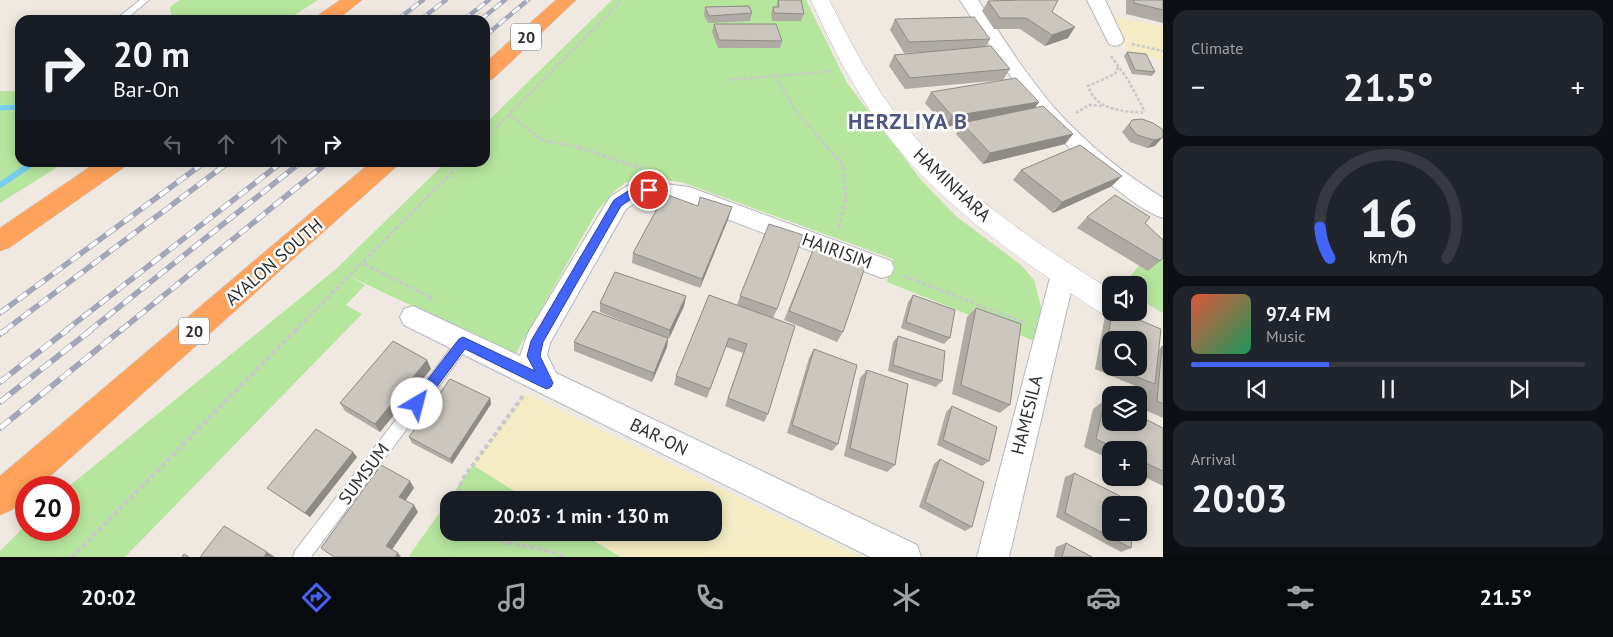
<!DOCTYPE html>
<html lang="en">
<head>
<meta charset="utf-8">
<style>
	body { margin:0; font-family:"PT Sans",sans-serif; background:#20242c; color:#f1f3f6; height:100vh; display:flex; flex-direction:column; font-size:19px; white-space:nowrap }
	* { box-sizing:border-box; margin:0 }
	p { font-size:16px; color:#9ea1a6 }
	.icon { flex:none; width:28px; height:28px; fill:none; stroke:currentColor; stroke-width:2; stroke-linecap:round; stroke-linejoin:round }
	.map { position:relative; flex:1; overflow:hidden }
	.drawer { display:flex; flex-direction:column; gap:10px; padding:10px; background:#0d0f14; width:450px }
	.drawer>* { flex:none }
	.hud { position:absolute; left:15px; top:15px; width:475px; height:152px; border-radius:15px; box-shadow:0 2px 12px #0003; background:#171b24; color:#f1f3f6; overflow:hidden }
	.fabs { position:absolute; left:1102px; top:276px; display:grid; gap:10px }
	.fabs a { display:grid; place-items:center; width:45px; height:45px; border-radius:10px; background:#171b24; box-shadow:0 2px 12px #0003; font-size:25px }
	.speed { position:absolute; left:15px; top:476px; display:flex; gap:10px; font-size:25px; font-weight:700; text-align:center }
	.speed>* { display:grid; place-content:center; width:65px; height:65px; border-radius:50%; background:#171b24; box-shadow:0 2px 12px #0003; line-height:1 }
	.speed .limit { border:8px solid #d22; background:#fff; color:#111 }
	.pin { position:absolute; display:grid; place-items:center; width:42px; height:42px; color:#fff; margin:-21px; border:2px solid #fff; border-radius:50%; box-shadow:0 1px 5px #0007 }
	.me { position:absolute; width:55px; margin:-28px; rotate:37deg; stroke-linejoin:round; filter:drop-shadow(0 0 4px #0008) }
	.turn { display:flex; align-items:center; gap:18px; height:105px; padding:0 15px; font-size:22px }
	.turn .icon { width:65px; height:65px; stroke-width:2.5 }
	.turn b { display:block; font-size:35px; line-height:42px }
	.lanes { display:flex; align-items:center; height:48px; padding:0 15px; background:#0003; justify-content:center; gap:25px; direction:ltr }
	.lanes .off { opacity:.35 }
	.big { font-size:38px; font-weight:600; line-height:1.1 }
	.drawer .card { flex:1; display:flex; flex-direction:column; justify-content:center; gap:8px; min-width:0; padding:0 18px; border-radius:15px; background:#20242c }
	.drawer .dial { align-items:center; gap:0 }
	.dial svg { height:130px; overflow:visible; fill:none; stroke:#363941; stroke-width:7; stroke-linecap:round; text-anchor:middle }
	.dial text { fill:#f1f3f6; stroke:none }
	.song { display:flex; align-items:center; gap:15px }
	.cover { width:60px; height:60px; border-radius:8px; background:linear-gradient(135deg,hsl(10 70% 55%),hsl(150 70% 35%)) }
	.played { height:5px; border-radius:2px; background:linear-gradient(90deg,#4264fb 35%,#363941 35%) }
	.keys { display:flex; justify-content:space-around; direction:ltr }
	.heat { display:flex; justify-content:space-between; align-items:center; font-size:28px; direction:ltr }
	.trip { position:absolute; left:440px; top:491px; width:282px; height:50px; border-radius:15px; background:#171b24; box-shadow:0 2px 12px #0003; font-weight:600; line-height:50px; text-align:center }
	.dock { display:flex; height:80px; justify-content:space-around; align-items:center; background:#090b0e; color:#9ea1a6 }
	.dock .icon { width:35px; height:35px }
	.dock .selected { color:#4264fb }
	.dock b { font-size:22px; color:#f1f3f6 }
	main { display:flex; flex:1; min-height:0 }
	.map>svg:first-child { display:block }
	.green { fill:#b6e59e }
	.sand { fill:#f3ecc5 }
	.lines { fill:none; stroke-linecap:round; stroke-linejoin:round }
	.stream-far1 { stroke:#75cff0; stroke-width:5 }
	.stream { stroke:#75cff0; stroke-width:6 }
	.lane-casing { stroke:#b4b7c1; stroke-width:2 }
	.street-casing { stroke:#b4b7c1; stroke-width:2 }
	.secondary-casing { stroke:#b4b7c1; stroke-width:1 }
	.highway-casing { stroke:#c9c9c9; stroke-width:1 }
	.path-far2 { stroke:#c9c9c9; stroke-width:2.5; stroke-dasharray:3 2; stroke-linecap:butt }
	.path-far1 { stroke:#c9c9c9; stroke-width:3; stroke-dasharray:4 2.5; stroke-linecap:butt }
	.path { stroke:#c9c9c9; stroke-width:4; stroke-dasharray:4.5 3; stroke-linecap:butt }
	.lane { fill:#fff; fill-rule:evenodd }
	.street { fill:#fff; fill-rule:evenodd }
	.secondary { fill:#fff; fill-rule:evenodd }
	.highway { fill:#ffa35c; fill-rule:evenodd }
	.rail-far2-casing { stroke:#a3a6b8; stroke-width:4.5 }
	.rail-far1-casing { stroke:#a3a6b8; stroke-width:5.5 }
	.rail-casing { stroke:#a3a6b8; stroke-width:6 }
	.rail-far2 { stroke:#fff; stroke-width:3; stroke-dasharray:9; stroke-linecap:butt }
	.rail-far1 { stroke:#fff; stroke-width:4; stroke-dasharray:11; stroke-linecap:butt }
	.rail { stroke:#fff; stroke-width:4.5; stroke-dasharray:13; stroke-linecap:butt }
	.wall { fill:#afaba4; fill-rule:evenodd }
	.shaded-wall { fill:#8e8b86 }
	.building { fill:#cbc7bf; stroke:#8e8b86 }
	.route { fill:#4264fb; stroke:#2b41a3 }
	.labels { text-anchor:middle; stroke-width:5; stroke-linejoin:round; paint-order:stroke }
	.shield { fill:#fff; stroke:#6d6d6d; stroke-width:1 }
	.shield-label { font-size:16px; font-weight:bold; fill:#2e2e2e }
	.street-label { font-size:18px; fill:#2e2e2e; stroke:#fff }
	.district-label { font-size:22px; font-weight:bold; letter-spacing:1px; fill:#4d5680; stroke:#fff }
</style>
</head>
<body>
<main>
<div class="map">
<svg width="1163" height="557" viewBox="0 0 1163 557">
	<rect width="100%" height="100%" fill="#efe9e1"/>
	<!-- green -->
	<g class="green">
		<path d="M180,0H318L287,20H172L170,7Z"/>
		<path d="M612,0H806L847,83L922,181L957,217L1021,265L1034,280L1043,315L1037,342L887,282L893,259L684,183L661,179L641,178L626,182L616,190L597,211L515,355L349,276L365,285L346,305L362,314L125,557H0V551L26,525V530H69L68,487L336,269L445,163L485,162V124Z"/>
		<path d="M0,91H20V162L64,163L0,203Z"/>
		<path d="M1163,237V313L1139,299V285H1123Z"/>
		<path d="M473,465L529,500H449V532L581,533L621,557H410L409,556Z"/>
	</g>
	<!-- sand -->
	<g class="sand">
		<path d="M1114,17L1163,26V60L1127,53Z"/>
		<path d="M525,393L861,557H621L581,533L714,532V500H529L473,465Z"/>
	</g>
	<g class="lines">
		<!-- stream-far1 -->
		<path class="stream-far1" d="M0,108L20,107"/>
		<!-- stream -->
		<path class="stream" d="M0,185L34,162"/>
		<!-- lane casing -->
		<g class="lane-casing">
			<g id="lane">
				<path d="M140,0H149L125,20H115Z"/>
				<path d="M463,337L468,339L470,343L468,347L311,557H293L295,551L458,339Z"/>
			</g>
		</g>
		<!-- street casing -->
		<g class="street-casing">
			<g id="street">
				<path d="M960,0H978C1003,38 1027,77 1057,111C1088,145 1124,174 1163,198V218C1145,212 1129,199 1115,188C1045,135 1007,72 960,0Z"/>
				<path d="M1087,0H1105L1124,40L1121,44L1115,46L1109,44Z"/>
				<path d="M649,182L689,187L891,261L894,268L891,275L882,278L679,201C653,199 648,194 626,209L550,343L547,355L556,373L917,545L921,557H870L404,325L400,317L404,309L413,306L520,356L528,333L610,197L627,186Z"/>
				<path d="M1063,264L1072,267L1075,274L1009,557H977L1051,274L1054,267Z"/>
			</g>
		</g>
		<!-- secondary casing -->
		<g class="secondary-casing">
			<path id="secondary" d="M811,0H829C851,43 873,87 904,124C960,194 1037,243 1111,290V312L1121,313L1111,317L1101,313C1024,262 944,209 887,135C856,93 832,47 811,0Z"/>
		</g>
		<!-- highway casing -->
		<g class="highway-casing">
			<g id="highway">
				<path d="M340,0H362L337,20H314L317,16Z"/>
				<path d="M556,0H576L493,79L485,81V63Z"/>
				<path d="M97,162H127L123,168L9,248L0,251V228Z"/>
				<path d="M371,162H399L395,168L37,488H26V497L12,510L0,515V476Z"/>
			</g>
		</g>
		<!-- path-far2 -->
		<g class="path-far2">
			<path d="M1132,44L1163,51"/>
			<path d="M1111,56L1128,80L1145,112"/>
			<path d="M1118,67L1115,74L1088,86C1096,111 1123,111 1145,113"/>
			<path d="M775,76L796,111L828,148"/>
			<path d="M729,80L833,71"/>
			<path d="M1076,113L1089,105L1102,106"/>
			<path d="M509,114L542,140L582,148"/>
			<path d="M485,139L622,0"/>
		</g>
		<!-- path-far1 -->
		<g class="path-far1">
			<path d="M578,147L641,168L640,172"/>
			<path d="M827,147L843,165L846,198L838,231"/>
			<path d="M364,264L433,298L430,301"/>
			<path d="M904,276L1026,323"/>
			<path d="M295,331L462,162"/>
		</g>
		<!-- path -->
		<g class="path">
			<path d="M456,500L462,480L523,396"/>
			<path d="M472,532C502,545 535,545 566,557"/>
			<path d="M72,557L296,330"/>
		</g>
		<!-- lane -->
		<use href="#lane" class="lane"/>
		<!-- street -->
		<use href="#street" class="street"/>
		<!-- secondary -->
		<use href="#secondary" class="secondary"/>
		<!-- highway -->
		<use href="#highway" class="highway"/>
		<!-- rail-far2 casing -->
		<g class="rail-far2-casing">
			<g id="rail-far2">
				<path d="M397,20L423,0"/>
				<path d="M420,20L446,0"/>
				<path d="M463,20L489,0"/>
				<path d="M480,20L505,0"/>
				<path d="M485,36L528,0"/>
			</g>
		</g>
		<!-- rail-far1 casing -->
		<g class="rail-far1-casing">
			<g id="rail-far1">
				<path d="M0,313L205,162"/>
				<path d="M4,331L229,162"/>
				<path d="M65,331L282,162"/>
				<path d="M89,331L301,162"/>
				<path d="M120,331L328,162"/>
			</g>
		</g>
		<!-- rail casing -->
		<g class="rail-casing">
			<g id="rail">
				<path d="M0,334L6,330"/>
				<path d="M0,382L67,330"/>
				<path d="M0,402L91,330"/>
				<path d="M0,428L121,330"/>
			</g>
		</g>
		<!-- rail-far2 -->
		<use href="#rail-far2" class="rail-far2"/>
		<!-- rail-far1 -->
		<use href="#rail-far1" class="rail-far1"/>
		<!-- rail -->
		<use href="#rail" class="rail"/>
	</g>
	<!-- wall -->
	<g class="wall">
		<path d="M778,0H801L804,14L801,21H772L771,14L773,7H776Z"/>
		<path d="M1020,0L1052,12L1068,38L1045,46L1020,29H994L982,11L988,1Z"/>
		<path d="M1126,0H1163V23L1126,14Z"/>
		<path d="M705,7L752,13L750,21L708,23L704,15Z"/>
		<path d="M895,19L990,39L986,47L1010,69L1003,80L905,89L889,66L894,55L924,52L904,53L890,30Z"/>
		<path d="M714,24L782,41L780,48H718L712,32Z"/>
		<path d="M1127,52L1155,72L1152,76L1132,74L1124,56Z"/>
		<path d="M931,92L1039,102L1035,108L1073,134L1065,144L983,164L956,134L961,124L946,127L925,103Z"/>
		<path d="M1132,120L1153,123L1155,146L1147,148L1130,142L1122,132Z"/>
		<path d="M1021,170L1112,186L1053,213L1013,180Z"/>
		<path d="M698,206L729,217L700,288L632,263L633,253Z"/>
		<path d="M1087,217L1145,223L1160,261L1148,271L1077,228Z"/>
		<path d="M815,245L843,332L837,342L784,320Z"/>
		<path d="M913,295L950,338L944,344L901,328L908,302Z"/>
		<path d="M686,296L684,306L668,339L667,347L652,382L574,351V342L638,327L600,312V303Z"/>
		<path d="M740,296L777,309L773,318L768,414L764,422L725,406L743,353L726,347L707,398L674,385L676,376L737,305Z"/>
		<path d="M976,308L1010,405L1000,413L952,394L967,317Z"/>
		<path d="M1111,311V312H1120L1159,349L1162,346L1163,347V418L1143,409L1145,390L1095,369L1105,316ZM1111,340L1139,368H1111Z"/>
		<path d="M898,336L942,381L936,387L888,371L893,342Z"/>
		<path d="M814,349L838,444L832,451L787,433L809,358Z"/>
		<path d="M427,360L431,369L380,432L345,411L340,403Z"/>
		<path d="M867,370L895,465L887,472L844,456L860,378Z"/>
		<path d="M490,398L491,404L452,464L412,443L409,437Z"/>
		<path d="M1105,400L1163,428V486L1139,474V450H1111V460L1084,447L1093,409Z"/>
		<path d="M952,406L989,461L982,466L937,445L946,412Z"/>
		<path d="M357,457L310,517L273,492L267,488Z"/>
		<path d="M940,459L972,527L965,531L919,507L934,464Z"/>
		<path d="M1074,473L1131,548L1121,552L1056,517L1065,477Z"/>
		<path d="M1066,543L1092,557H1054L1056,547Z"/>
	</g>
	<!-- shaded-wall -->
	<g class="shaded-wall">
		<path d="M1075,27L1068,38L1045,46L1052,35Z"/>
		<path d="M1039,102L1031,113L962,123L961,124L946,127L952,116Z"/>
		<path d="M1073,134L1065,144L983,164L990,153Z"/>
		<path d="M1162,138L1155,146L1147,148L1154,140Z"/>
		<path d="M1122,176L1112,186L1053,213L1062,202Z"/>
		<path d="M732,207L729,217L700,288L702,279Z"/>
		<path d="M686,296L684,306L669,339L670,330Z"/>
		<path d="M668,338L667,347L652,382L654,373Z"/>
		<path d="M427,360L431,369L380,432L375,424Z"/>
		<path d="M490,398L491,404L452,464L450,459Z"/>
		<path d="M353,452L357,457L310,517L305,513Z"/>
		<path d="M410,481L414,488L404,503L399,497Z"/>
		<path d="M414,505L418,512L391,551L386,546Z"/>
		<path d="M267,552L275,557H264Z"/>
		<path d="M398,553L401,557H395Z"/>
	</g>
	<!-- building -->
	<g class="building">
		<path d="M778,0H801L804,14L774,13L773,7H779Z"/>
		<path d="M1020,0H1058L1052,12L1075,27L1052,35L1026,18H1000L988,1Z"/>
		<path d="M1134,0H1163V10L1134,3Z"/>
		<path d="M749,6L752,13L709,16L705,7Z"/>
		<path d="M974,17L990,39L909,42L895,19Z"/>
		<path d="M714,24H776L782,41L719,40Z"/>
		<path d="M991,46L1010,69L910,78L894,55Z"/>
		<path d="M1127,52L1146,54L1155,72L1135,70Z"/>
		<path d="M1016,78L1039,102L952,116L931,92Z"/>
		<path d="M1043,106L1073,134L990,153L962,123Z"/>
		<path d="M1142,119L1153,123L1162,129L1163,132V137L1162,138L1154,140L1137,135L1129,125L1132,120Z"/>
		<path d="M1080,145L1122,176L1062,202L1021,170Z"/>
		<path d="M665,194L698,206L700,197L732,207L702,279L633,253Z"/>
		<path d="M1115,195L1150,217L1145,223L1163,240V258L1160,261L1087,217Z"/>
		<path d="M769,224L803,235L777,309L740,296Z"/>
		<path d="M815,245L866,264L843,332L789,311Z"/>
		<path d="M615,272L686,296L670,330L600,303Z"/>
		<path d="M709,295L795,326L768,414L728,398L747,344L729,338L710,389L676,376Z"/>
		<path d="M913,295L955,310L950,338L906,322Z"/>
		<path d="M976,308L1021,324L1010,405L961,385Z"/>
		<path d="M593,311L668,338L654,373L574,342Z"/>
		<path d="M1112,312H1120L1161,329L1155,384L1114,368H1139V340H1111V366L1104,363Z"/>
		<path d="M898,336L945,351L942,381L893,365Z"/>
		<path d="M393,341L427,360L375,424L340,403Z"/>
		<path d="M1162,346L1163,347V404L1157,401Z"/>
		<path d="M814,349L857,365L838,444L792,425Z"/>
		<path d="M867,370L908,384L895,465L850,448Z"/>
		<path d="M450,379L490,398L450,459L409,437Z"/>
		<path d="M1105,400L1111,403V422H1139V416L1163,428V471L1139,460V450H1119L1096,439Z"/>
		<path d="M952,406L997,427L989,461L943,440Z"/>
		<path d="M316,429L353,452L305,513L267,488Z"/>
		<path d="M940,459L984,482L972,527L925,502Z"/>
		<path d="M381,465L410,481L399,497L414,505L386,546L398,553L395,557H334L321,548Z"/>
		<path d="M1074,473L1138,505H1111V532H1133L1131,548L1065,513Z"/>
		<path d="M224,526L267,552L264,557H200Z"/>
		<path d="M1066,543L1092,557H1062Z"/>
		<path d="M184,554L189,557H182Z"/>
	</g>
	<!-- route -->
	<path class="route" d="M649,186L652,187L654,190L652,193L637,195L621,206L543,342L540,356L553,383L551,387L547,389L542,387L465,349L421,408L417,410L412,408L410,404L412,400L459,339L463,337L535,371L527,356L531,341L614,200L631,189Z"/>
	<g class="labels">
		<!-- shield labels -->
		<g class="shield">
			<rect x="511" y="23.5" width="30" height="27" rx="4"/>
			<rect x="179" y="317.5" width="30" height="27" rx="4"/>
		</g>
		<g class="shield-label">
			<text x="526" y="43">20</text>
			<text x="194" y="337">20</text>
		</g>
		<!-- street labels -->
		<g class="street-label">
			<text transform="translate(952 185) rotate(43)" y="6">HAMINHARA</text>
			<text transform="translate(837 251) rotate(20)" y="6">HAIRISIM</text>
			<text transform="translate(274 262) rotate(-41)" y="6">AYALON SOUTH</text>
			<text transform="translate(1027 415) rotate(-76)" y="6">HAMESILA</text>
			<text transform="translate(659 437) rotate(26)" y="6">BAR-ON</text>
			<text transform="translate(364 474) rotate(-53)" y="6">SUMSUM</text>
		</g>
		<!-- district labels -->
		<g class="district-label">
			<text x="908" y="129">HERZLIYA B</text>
		</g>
	</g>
</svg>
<div class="fabs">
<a><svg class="icon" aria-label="sound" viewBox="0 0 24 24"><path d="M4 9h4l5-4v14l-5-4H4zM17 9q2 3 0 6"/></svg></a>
<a><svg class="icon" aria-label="search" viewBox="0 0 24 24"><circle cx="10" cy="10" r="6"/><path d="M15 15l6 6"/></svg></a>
<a><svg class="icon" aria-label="layers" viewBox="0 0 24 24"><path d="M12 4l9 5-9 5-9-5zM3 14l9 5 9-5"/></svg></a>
<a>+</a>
<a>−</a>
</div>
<div class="speed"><div class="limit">20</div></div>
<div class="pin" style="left:649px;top:190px;background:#d93025"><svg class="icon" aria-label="arrive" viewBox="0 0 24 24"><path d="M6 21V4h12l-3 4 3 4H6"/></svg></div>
<svg class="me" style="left:417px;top:404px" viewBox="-20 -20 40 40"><circle r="19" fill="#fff"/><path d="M0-13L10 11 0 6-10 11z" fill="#4264fb"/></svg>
<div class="trip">20:03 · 1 min · 130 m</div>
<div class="hud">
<div class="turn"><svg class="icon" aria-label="right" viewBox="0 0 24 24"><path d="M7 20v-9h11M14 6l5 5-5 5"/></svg><div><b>20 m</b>Bar-On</div></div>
<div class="lanes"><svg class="icon off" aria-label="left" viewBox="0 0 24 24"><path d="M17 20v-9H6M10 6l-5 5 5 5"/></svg><svg class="icon off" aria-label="ahead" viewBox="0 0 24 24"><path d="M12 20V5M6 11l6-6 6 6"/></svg><svg class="icon off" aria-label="ahead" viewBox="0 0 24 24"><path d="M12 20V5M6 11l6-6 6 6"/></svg><svg class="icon" aria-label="right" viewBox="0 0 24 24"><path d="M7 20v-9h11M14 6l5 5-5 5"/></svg></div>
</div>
</div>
<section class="drawer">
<div class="card"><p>Climate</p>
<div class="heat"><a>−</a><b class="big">21.5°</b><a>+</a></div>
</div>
<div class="card dial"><svg viewBox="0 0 100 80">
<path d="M14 69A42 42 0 1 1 86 69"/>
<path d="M14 69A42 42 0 0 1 8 50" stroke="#4264fb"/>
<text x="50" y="56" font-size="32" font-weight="700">16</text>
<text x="50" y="72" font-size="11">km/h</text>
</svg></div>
<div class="card">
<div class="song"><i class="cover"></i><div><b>97.4 FM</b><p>Music</p></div></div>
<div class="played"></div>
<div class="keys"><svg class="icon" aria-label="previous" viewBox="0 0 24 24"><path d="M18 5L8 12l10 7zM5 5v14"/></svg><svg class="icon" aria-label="pause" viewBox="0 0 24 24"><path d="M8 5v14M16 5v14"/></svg><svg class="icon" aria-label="next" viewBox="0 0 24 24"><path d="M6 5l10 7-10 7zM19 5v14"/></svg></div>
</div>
<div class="card"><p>Arrival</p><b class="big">20:03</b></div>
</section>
</main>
<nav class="dock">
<b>20:02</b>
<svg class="icon selected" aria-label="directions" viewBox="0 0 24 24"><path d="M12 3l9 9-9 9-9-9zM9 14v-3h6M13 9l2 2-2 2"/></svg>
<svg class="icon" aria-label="music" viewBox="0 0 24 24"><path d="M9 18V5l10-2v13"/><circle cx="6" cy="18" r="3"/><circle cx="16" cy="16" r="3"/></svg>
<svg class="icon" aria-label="phone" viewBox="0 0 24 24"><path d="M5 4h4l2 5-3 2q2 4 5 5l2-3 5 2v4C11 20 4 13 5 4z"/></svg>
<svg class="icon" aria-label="climate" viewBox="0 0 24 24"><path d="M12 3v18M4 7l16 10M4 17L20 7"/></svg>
<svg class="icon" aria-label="car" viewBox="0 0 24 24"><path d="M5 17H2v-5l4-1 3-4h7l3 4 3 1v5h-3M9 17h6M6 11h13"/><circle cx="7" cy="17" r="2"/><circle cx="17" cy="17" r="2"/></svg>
<svg class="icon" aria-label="filters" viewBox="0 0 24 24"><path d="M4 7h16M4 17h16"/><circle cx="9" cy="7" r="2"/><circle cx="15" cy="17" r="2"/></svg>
<b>21.5°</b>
</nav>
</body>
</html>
